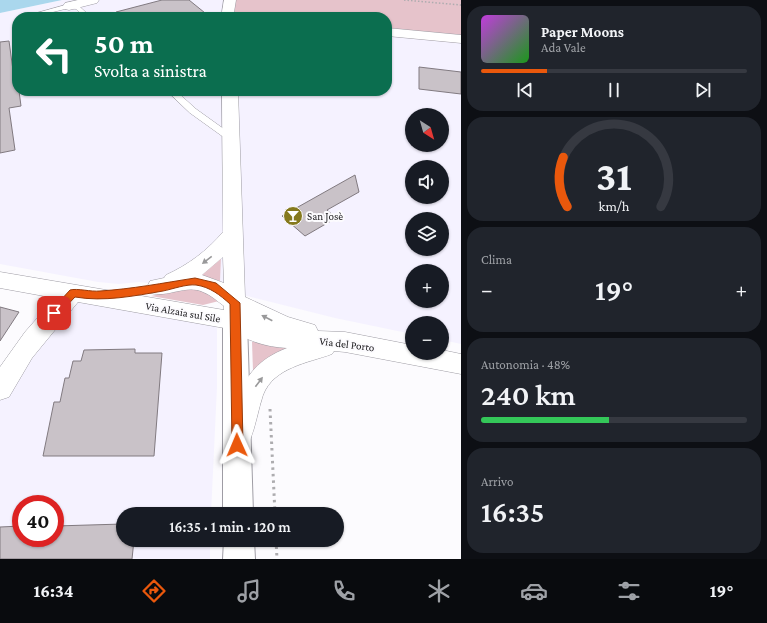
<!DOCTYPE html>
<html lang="it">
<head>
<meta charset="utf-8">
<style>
	body { margin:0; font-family:"Crimson Pro",serif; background:#20242c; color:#f1f3f6; height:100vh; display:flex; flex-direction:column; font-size:15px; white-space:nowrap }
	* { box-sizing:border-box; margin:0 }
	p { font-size:13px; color:#9ea1a6 }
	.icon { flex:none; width:22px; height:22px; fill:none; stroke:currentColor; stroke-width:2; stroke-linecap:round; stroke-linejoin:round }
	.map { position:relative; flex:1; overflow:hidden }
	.side { display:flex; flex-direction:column; gap:6px; padding:6px; background:#0d0f14; width:306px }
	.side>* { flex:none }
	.hud { position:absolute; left:12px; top:12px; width:380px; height:84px; border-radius:16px; box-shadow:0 1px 3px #0004; background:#0b6e4f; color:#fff; overflow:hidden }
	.needle { width:26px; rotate:143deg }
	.buttons { position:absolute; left:405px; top:108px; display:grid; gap:8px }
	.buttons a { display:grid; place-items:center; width:44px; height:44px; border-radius:50%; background:#171b24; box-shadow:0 1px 3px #0004; font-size:20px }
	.speed { position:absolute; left:12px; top:495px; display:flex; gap:8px; font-size:20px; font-weight:700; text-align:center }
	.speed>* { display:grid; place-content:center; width:52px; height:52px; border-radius:50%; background:#171b24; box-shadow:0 1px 3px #0004; line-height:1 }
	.speed .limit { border:6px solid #d22; background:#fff; color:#111 }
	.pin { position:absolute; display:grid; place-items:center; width:34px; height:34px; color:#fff; margin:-17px; border-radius:8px; box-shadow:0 2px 6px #0006 }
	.me { position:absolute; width:44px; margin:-22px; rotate:359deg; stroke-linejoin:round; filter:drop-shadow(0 0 3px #0008) }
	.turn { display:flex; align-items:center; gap:14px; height:84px; padding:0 16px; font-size:18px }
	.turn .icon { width:52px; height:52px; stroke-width:2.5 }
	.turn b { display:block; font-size:28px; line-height:34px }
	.big { font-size:30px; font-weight:600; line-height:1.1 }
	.side .tile { flex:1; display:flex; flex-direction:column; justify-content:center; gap:6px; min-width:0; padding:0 14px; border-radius:16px; background:#20242c }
	.side .dial { align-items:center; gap:0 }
	.dial svg { height:104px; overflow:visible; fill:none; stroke:#363941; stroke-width:7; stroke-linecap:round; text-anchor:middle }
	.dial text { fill:#f1f3f6; stroke:none }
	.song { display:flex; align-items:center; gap:12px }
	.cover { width:48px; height:48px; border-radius:6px; background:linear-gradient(135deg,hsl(290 70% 55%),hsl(120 70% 35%)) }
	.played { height:4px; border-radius:2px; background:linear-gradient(90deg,#ea580c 25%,#363941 25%) }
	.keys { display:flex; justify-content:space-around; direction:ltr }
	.heat { display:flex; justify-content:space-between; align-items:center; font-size:22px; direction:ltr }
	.charge { height:6px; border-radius:3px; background:linear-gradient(90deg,#34c759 48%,#363941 0) }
	.trip { position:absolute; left:116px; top:507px; width:228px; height:40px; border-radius:20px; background:#171b24; box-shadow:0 1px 3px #0004; font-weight:600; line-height:40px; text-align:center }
	.tab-bar { display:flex; height:64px; justify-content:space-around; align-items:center; background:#090b0e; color:#9ea1a6 }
	.tab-bar .icon { width:28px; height:28px }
	.tab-bar .on { color:#ea580c }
	.tab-bar b { font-size:18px; color:#f1f3f6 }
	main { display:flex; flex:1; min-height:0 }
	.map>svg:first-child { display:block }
	.built { fill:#f5f2ff; fill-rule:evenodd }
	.green { fill:#e6c3cb }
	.water { fill:#aad7ed }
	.building { fill:#c9c2c8; stroke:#817a80 }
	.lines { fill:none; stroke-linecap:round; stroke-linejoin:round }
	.lane-casing { stroke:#9e9ca4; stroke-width:1 }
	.street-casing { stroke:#9e9ca4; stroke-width:1 }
	.secondary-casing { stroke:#9e9ca4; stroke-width:2 }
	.path-far1 { stroke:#adacaf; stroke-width:1.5; stroke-dasharray:1.5 2; stroke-linecap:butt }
	.path { stroke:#adacaf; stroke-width:3; stroke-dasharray:2.5 4; stroke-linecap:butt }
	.lane { fill:#fff; fill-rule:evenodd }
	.street { fill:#fff; fill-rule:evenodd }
	.secondary { fill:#fff; fill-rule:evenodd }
	.oneway { fill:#99999a }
	.route { fill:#ea580c; stroke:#983908 }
	.labels { text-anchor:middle; stroke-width:4; stroke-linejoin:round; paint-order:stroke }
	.poi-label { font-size:11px; fill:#1d1c1f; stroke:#fcfbfe; text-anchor:start }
	.street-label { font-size:11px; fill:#1d1c1f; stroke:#fcfbfe }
</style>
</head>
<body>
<main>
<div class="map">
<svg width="461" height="559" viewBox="0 0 461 559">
	<rect width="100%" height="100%" fill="#fcfbfe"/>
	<!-- built -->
	<g class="built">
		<path d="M62,0H235L234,17H17V91H387V36L461,43V344L442,340V323H412V334L335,318L235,293L139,282L119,284L98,282L0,264V13ZM412,115H442V145H412ZM412,167H442V197H412ZM412,219H442V249H412ZM412,271H442V301H412Z"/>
		<path d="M45,295L217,314V387L211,514H123V540H210V559H0V385ZM21,504H55V538H21Z"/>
	</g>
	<!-- green -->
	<g class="green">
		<path d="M235,0H461V43L387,36V17H234Z"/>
		<path d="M221,256L220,281L201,276L202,269Z"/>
		<path d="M186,289H201L219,301L203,305L151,296Z"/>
		<path d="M252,342H254L288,348L253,371Z"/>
	</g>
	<!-- water -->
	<path class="water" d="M0,0H62L0,13Z"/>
	<!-- building -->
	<g class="building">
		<path d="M162,0H189L210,17H117L116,12Z"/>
		<path d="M9,41L15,85H17V91H19L21,106L9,108L15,150L0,153V42Z"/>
		<path d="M419,67L461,72V94L419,89Z"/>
		<path d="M355,175L359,192L327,210L336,218L305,236L282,216Z"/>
		<path d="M0,307L19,312L0,341Z"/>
		<path d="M135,349V353H162L154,456H43L54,402H60L65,378H69L73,361H81L84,350Z"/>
		<path d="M123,524V540H134L132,559H0V527L21,526V538H55V526Z"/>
	</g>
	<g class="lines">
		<!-- lane casing -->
		<g class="lane-casing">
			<g id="lane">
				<path d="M69,4L80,7L91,17H84L76,9L69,8L33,17H22Z"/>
				<path d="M167,91H176L196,109L235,137L236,139L235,141H229L190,113Z"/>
			</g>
		</g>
		<!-- street casing -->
		<g class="street-casing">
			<g id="street">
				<path d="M78,0H99L97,3L69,10L65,9L63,6L65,3Z"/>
				<path d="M224,0H236L234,12L236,17H224L222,12Z"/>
				<path d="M387,28L461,35V43L387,36Z"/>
				<path d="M222,91H238L245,297L288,317L315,325L318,331L345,332L412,345V353H442V350L461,354V374L345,352L334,351L332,354C308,363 274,367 263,395C258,410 256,425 250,440L241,443L232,440C227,428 230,425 233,413C242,380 254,361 287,348C266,347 247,341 230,329L78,302L32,358L9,397L0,400V367L25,332L55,298L0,288V272L224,310V306C217,301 211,295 203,292C186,284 168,298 150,293L147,287L150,281L164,278L166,275C188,265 207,251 223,232ZM223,257L224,283L202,275Z"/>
			</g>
		</g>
		<!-- secondary casing -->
		<g class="secondary-casing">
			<g id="secondary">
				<path d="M235,311L243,314L247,321L253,514H223V321L227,314Z"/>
				<path d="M224,540H254L255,559H223Z"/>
			</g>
		</g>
		<!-- path-far1 -->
		<path class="path-far1" d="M404,0L461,5"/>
		<!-- path -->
		<g class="path">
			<path d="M270,409L275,514"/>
			<path d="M276,540L277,559"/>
		</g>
		<!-- lane -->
		<use href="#lane" class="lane"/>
		<!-- street -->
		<use href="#street" class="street"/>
		<!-- secondary -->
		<use href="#secondary" class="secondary"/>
	</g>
	<!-- one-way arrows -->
	<defs><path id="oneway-solid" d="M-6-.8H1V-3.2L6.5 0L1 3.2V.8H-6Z"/></defs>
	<g class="oneway">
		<use href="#oneway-solid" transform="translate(207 260) rotate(142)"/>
		<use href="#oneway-solid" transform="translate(267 318) rotate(-153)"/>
		<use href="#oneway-solid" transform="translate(259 382) rotate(-53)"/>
	</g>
	<!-- route -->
	<path class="route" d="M195,278L216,283L240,303L243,445L241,449L237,451L233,449L232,445L230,304C220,295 210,287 196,285C186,284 173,289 163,291C134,296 104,302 75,297L57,316H50L49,313L70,290C77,288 91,292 100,291C132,289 163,283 195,278Z"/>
	<!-- icons -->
	<defs>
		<g id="bar-disc" transform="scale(1)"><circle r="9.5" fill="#85791d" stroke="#fcfbfe"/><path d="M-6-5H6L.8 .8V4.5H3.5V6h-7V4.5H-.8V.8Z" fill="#fff"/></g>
	</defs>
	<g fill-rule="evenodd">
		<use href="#bar-disc" x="293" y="216"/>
	</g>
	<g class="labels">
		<!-- poi labels -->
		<g class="poi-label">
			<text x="307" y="220">San Josè</text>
		</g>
		<!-- street labels -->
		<g class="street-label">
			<text transform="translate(183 312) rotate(10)" y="4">Via Alzaia sul Sile</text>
			<text transform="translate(347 344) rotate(7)" y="4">Via del Porto</text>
		</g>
	</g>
</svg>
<div class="buttons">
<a><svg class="needle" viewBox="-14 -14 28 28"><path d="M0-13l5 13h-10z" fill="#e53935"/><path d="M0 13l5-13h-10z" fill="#9ea1a6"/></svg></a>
<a><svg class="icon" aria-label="sound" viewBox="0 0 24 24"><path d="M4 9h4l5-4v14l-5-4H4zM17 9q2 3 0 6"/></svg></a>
<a><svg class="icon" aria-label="layers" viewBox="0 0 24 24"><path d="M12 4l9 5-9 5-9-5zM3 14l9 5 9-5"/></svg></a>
<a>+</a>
<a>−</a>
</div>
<div class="speed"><div class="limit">40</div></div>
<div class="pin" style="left:54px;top:313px;background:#d93025"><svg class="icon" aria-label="arrive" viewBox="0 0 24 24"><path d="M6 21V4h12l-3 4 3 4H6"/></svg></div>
<svg class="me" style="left:237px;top:445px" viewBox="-20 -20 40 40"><path d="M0-17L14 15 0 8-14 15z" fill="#ea580c" stroke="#fff" stroke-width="4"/></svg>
<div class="trip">16:35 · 1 min · 120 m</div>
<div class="hud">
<div class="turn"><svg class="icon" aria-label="left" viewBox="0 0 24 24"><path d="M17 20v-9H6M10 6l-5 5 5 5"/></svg><div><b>50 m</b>Svolta a sinistra</div></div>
</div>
</div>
<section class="side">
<div class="tile">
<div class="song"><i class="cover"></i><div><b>Paper Moons</b><p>Ada Vale</p></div></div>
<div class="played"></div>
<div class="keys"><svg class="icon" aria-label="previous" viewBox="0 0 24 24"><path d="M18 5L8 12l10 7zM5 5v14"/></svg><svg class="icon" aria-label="pause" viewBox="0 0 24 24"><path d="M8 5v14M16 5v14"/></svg><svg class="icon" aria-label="next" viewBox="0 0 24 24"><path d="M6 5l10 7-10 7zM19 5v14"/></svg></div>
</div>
<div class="tile dial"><svg viewBox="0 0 100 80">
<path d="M14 69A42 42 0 1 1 86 69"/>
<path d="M14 69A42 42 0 0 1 11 31" stroke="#ea580c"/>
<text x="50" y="56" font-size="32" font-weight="700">31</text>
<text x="50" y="72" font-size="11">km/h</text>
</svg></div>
<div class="tile"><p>Clima</p>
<div class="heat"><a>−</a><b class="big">19°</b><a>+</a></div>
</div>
<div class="tile"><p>Autonomia · 48%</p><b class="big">240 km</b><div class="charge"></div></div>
<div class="tile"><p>Arrivo</p><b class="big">16:35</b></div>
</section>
</main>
<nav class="tab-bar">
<b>16:34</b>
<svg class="icon on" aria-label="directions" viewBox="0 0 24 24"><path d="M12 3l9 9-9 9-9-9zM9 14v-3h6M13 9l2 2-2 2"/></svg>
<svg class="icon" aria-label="music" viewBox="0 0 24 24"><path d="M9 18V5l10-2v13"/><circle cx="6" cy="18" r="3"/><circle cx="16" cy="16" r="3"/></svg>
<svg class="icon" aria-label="phone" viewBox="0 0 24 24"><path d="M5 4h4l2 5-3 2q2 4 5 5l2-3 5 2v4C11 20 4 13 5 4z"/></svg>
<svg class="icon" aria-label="climate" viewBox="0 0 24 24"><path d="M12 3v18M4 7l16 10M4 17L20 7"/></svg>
<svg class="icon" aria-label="car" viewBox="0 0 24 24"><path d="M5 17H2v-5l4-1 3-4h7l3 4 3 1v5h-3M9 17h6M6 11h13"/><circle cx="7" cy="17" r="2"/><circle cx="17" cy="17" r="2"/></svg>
<svg class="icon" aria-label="filters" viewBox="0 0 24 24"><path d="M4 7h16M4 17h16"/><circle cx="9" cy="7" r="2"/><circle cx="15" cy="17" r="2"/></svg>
<b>19°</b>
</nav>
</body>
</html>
